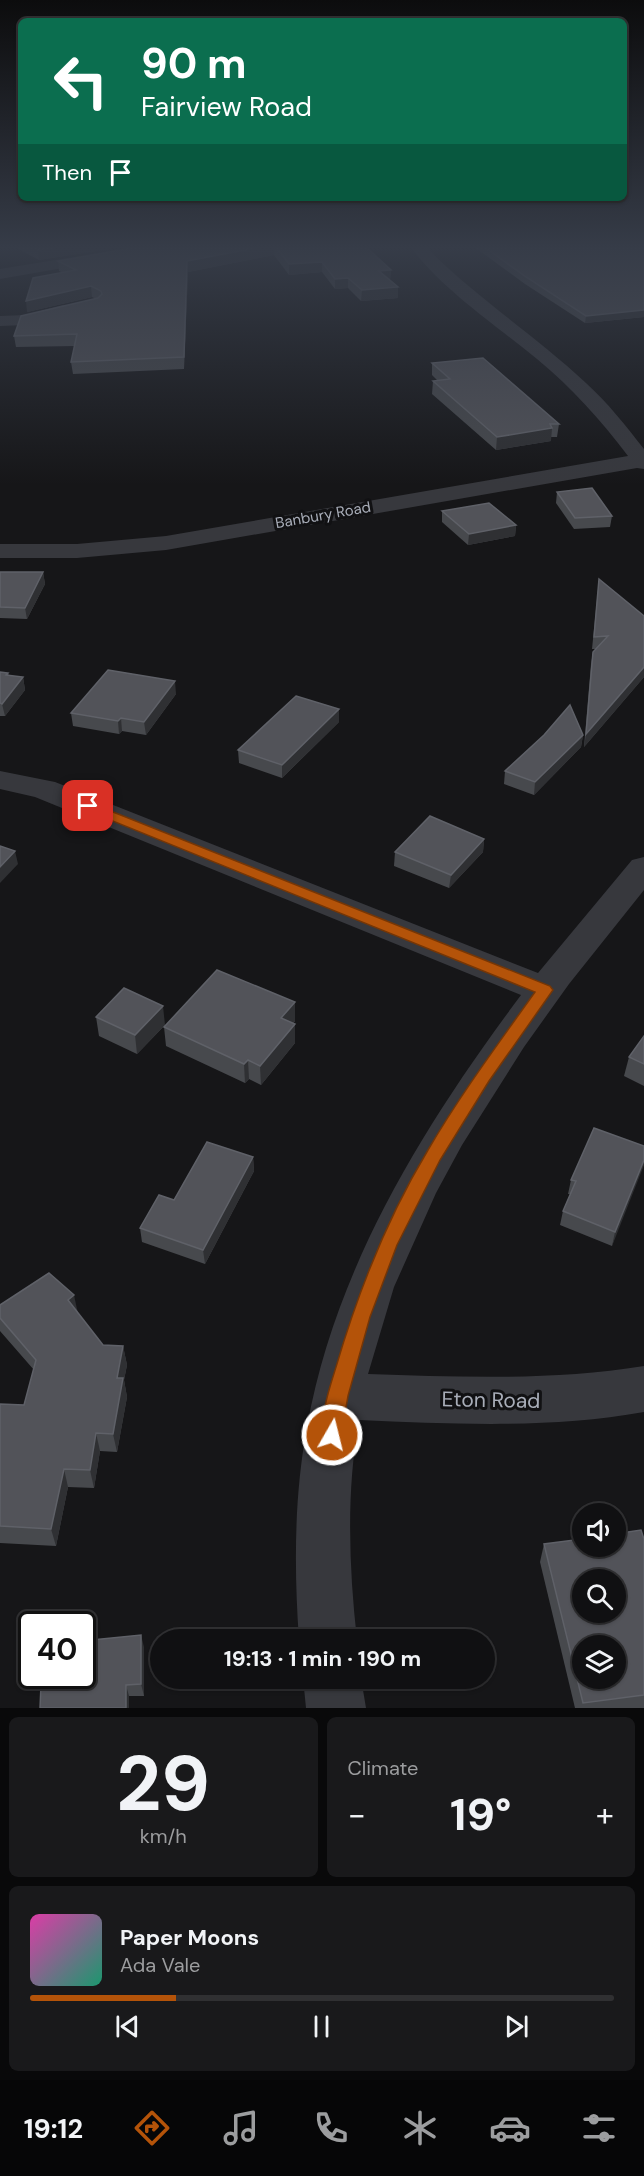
<!DOCTYPE html>
<html lang="en">
<head>
<meta charset="utf-8">
<style>
	body { margin:0; font-family:"DM Sans",sans-serif; background:#19191b; color:#f1f3f6; height:100vh; display:flex; flex-direction:column; font-size:22px; white-space:nowrap }
	* { box-sizing:border-box; margin:0 }
	p { font-size:20px; color:#9c9d9f }
	.icon { flex:none; width:33px; height:33px; fill:none; stroke:currentColor; stroke-width:2; stroke-linecap:round; stroke-linejoin:round }
	.map { position:relative; height:1708px; overflow:hidden }
	.drawer { display:flex; flex-direction:column; gap:9px; padding:9px; background:#09090a; flex:1 }
	.drawer>* { flex:none }
	.hud { position:absolute; left:18px; top:18px; width:609px; height:183px; border-radius:9px; box-shadow:0 2px 4px #0004,0 0 0 2px #303032; background:#0b6e4f; color:#fff; overflow:hidden }
	.controls { position:absolute; left:572px; top:1503px; display:grid; gap:12px }
	.controls a { display:grid; place-items:center; width:54px; height:54px; border-radius:50%; background:#101012; box-shadow:0 2px 4px #0004,0 0 0 2px #303032; font-size:30px }
	.speed { position:absolute; left:18px; top:1611px; display:flex; gap:12px; font-size:30px; font-weight:700; text-align:center }
	.speed>* { display:grid; place-content:center; width:78px; height:78px; border-radius:50%; background:#101012; box-shadow:0 2px 4px #0004,0 0 0 2px #303032; line-height:1 }
	.speed .limit { border:3px solid #111; border-radius:9px; background:#fff; color:#111 }
	.pin { position:absolute; display:grid; place-items:center; width:51px; height:51px; color:#fff; margin:-26px; border-radius:12px; box-shadow:0 3px 9px #0006 }
	.me { position:absolute; width:66px; margin:-33px; rotate:8deg; stroke-linejoin:round; filter:drop-shadow(0 0 4px #0008) }
	.turn { display:flex; align-items:center; gap:21px; height:126px; padding:0 24px; font-size:27px }
	.turn .icon { width:78px; height:78px; stroke-width:2.5 }
	.turn b { display:block; font-size:42px; line-height:51px }
	.then { display:flex; align-items:center; height:57px; padding:0 24px; background:#0003; gap:12px; font-size:22px }
	.big { font-size:45px; font-weight:700; line-height:1.1 }
	.drawer .card { flex:1; display:flex; flex-direction:column; justify-content:center; gap:9px; min-width:0; padding:0 21px; border-radius:9px; background:#19191b }
	.drawer .dial { align-items:center; gap:0 }
	.dial b { font-size:78px; line-height:1 }
	.song { display:flex; align-items:center; gap:18px }
	.cover { width:72px; height:72px; border-radius:9px; background:linear-gradient(135deg,hsl(320 70% 55%),hsl(160 70% 35%)) }
	.played { height:6px; border-radius:3px; background:linear-gradient(90deg,#b45309 25%,#303032 25%) }
	.keys { display:flex; justify-content:space-around; direction:ltr }
	.heat { display:flex; justify-content:space-between; align-items:center; font-size:33px; direction:ltr }
	.drawer .tiles { flex:1; display:grid; gap:9px; grid-template-columns:1fr 1fr }
	.card:last-child { grid-column:span 2 }
	.trip { position:absolute; left:150px; top:1629px; width:345px; height:60px; border-radius:30px; background:#101012; box-shadow:0 2px 4px #0004,0 0 0 2px #303032; font-weight:700; line-height:60px; text-align:center }
	.tab-bar { display:flex; height:96px; justify-content:space-around; align-items:center; background:#060607; color:#9c9d9f }
	.tab-bar .icon { width:42px; height:42px }
	.tab-bar .selected { color:#b45309 }
	.tab-bar b { font-size:27px; color:#f1f3f6 }
	.map>svg:first-child { display:block }
	.lines { fill:none; stroke-linecap:round; stroke-linejoin:round }
	.minor { fill:#37383d; fill-rule:evenodd }
	.wall { fill:#47494d }
	.shaded-wall { fill:#2f3033 }
	.building { fill:#525359; stroke:#5f6168; stroke-width:1.5; fill-rule:evenodd }
	.route { fill:#b45309; stroke:#753606; stroke-width:1.5 }
	.labels { text-anchor:middle; stroke-width:6; stroke-linejoin:round; paint-order:stroke }
	.far-street-label { font-size:15px; fill:#a8adb8; stroke:#111113 }
	.near-street-label { font-size:21px; fill:#a8adb8; stroke:#111113 }
</style>
</head>
<body>
<div class="map">
<svg width="644" height="1708" viewBox="0 0 644 1708">
	<rect width="100%" height="100%" fill="#161618"/>
	<g class="lines">
		<!-- minor -->
		<g class="minor">
			<path d="M141,246H173L166,250L0,279V269Z"/>
			<path d="M410,246H425C475,297 535,335 586,383C608,403 626,426 644,449V469L637,468L166,550L77,558H0V544H77L166,536L628,456C601,420 572,388 537,359C498,327 439,287 410,246Z"/>
			<path d="M63,305L71,310L69,313L26,325L0,326V316L26,315Z"/>
			<path d="M0,771L55,782L538,973L632,860L644,857V890L569,984L524,1047L462,1145L436,1193L394,1287L368,1374C461,1377 552,1381 644,1366V1412C549,1429 455,1424 359,1420C346,1493 349,1567 357,1640H299C294,1568 294,1497 307,1427C336,1265 425,1124 521,995L35,797L0,789Z"/>
			<path d="M303,1678H361L366,1708H306Z"/>
		</g>
	</g>
	<!-- wall -->
	<g class="wall">
		<path d="M13,246H127L39,260Z"/>
		<path d="M144,246H365L391,270L390,280L398,287V298L361,301L348,288L335,289L322,272L289,275L274,255L188,272L184,369L73,374L71,362L75,346L16,347L14,336L96,299L92,297L27,312L63,273L59,271L58,261Z"/>
		<path d="M473,246H644V317L585,323L525,284Z"/>
		<path d="M432,363L559,424L557,437H551V441L496,450L432,394L433,381H438L432,375Z"/>
		<path d="M557,492L612,516L610,527L574,529L556,503Z"/>
		<path d="M442,511L516,525L515,536L468,545L442,522Z"/>
		<path d="M0,572H43L45,584L27,619L0,618Z"/>
		<path d="M599,579L644,616V677L584,747L591,664L593,652L596,649H592Z"/>
		<path d="M0,672L8,673L9,676L23,677L25,690L5,716H0Z"/>
		<path d="M176,694L146,735L122,731L119,734L73,726L71,713Z"/>
		<path d="M339,722L282,778L239,763L238,750Z"/>
		<path d="M583,735L581,747L534,795L504,784L505,771Z"/>
		<path d="M484,839L483,852L449,888L394,866L395,852Z"/>
		<path d="M96,1017L165,1025L137,1054L99,1036Z"/>
		<path d="M295,1021L293,1024H295V1043L261,1085L249,1079L245,1083L166,1046L164,1027Z"/>
		<path d="M644,1036V1086L624,1076L629,1057Z"/>
		<path d="M644,1146L612,1246L560,1225L563,1211L570,1194H568L571,1180Z"/>
		<path d="M253,1157L254,1171L205,1264L142,1242L140,1228L174,1200Z"/>
		<path d="M0,1305L77,1312L103,1345L123,1346L127,1365L124,1380L127,1397L117,1452L100,1451L94,1488L68,1487L56,1546L0,1543V1404L24,1405L34,1370L0,1331Z"/>
		<path d="M644,1539V1708H575L540,1562L544,1544Z"/>
		<path d="M144,1647V1696H129L78,1681Z"/>
	</g>
	<!-- shaded-wall -->
	<g class="shaded-wall">
		<path d="M64,246H127L39,260L38,250Z"/>
		<path d="M266,246H274V255L188,272L184,369V357L187,261Z"/>
		<path d="M322,262V272L289,275V264Z"/>
		<path d="M391,270L390,281L379,271Z"/>
		<path d="M348,278V288L335,289V279Z"/>
		<path d="M91,286L92,297L27,312L26,301Z"/>
		<path d="M398,287V298L361,301L362,290Z"/>
		<path d="M644,310V317L585,323L586,316Z"/>
		<path d="M552,428L551,441L496,450L497,437Z"/>
		<path d="M516,525L515,536L468,545L469,534Z"/>
		<path d="M43,572L45,584L27,619L25,608Z"/>
		<path d="M644,667V677L584,747L586,734Z"/>
		<path d="M23,677L25,690L5,716L2,704Z"/>
		<path d="M175,681L176,694L146,735L144,722Z"/>
		<path d="M339,709V722L282,778V765Z"/>
		<path d="M121,718L122,731L119,734L118,721Z"/>
		<path d="M583,735L581,747L534,795L535,782Z"/>
		<path d="M484,839L483,852L449,888L451,875Z"/>
		<path d="M15,851L18,864L0,883V867Z"/>
		<path d="M295,1002V1021L282,1037L281,1018Z"/>
		<path d="M163,1006L165,1025L137,1054L135,1035Z"/>
		<path d="M295,1024V1043L261,1085L260,1066Z"/>
		<path d="M248,1060L249,1079L245,1083L244,1064Z"/>
		<path d="M253,1157L254,1171L205,1264L203,1250Z"/>
		<path d="M644,1160V1165L612,1246L615,1232Z"/>
		<path d="M74,1295L78,1314L68,1300Z"/>
		<path d="M123,1346L127,1365L124,1380L127,1397L117,1452L113,1434L117,1378Z"/>
		<path d="M96,1433L100,1451L94,1488L90,1470Z"/>
		<path d="M64,1469L68,1487L56,1546L51,1529Z"/>
		<path d="M141,1635L144,1647V1696L141,1684Z"/>
		<path d="M126,1685L129,1696V1708H126Z"/>
	</g>
	<!-- building -->
	<g class="building">
		<path d="M30,246H64L38,250Z"/>
		<path d="M144,246H266L187,261L184,357L71,362L77,334L14,336L21,316L98,298L102,294L101,291L91,286L26,301L33,278L76,270L58,261Z"/>
		<path d="M275,246H365L391,270L379,271L398,287L362,290L348,278L335,279L322,262L289,264Z"/>
		<path d="M483,246H644V310L586,316L526,277Z"/>
		<path d="M483,358L559,424H550L552,428L497,437L433,381L450,379L432,363Z"/>
		<path d="M592,488L612,516L575,518L557,492Z"/>
		<path d="M489,503L516,525L469,534L442,511Z"/>
		<path d="M0,572H43L25,608L0,607Z"/>
		<path d="M599,579L644,616V667L586,734L593,652L608,636L594,637Z"/>
		<path d="M108,670L175,681L144,722L121,718L118,721L71,713Z"/>
		<path d="M0,672L8,673L6,675L23,677L2,704L0,703Z"/>
		<path d="M296,696L339,709L282,765L238,750Z"/>
		<path d="M570,705L583,735L535,782L505,771L544,735Z"/>
		<path d="M430,816L484,839L451,875L395,852Z"/>
		<path d="M0,846L15,851L0,867Z"/>
		<path d="M217,970L295,1002L281,1018L295,1024L260,1066L248,1060L244,1064L164,1027Z"/>
		<path d="M124,988L163,1006L135,1035L96,1017Z"/>
		<path d="M644,1036V1064L629,1057Z"/>
		<path d="M594,1128L644,1146V1160L615,1232L563,1211L576,1181L571,1180Z"/>
		<path d="M207,1142L253,1157L203,1250L140,1228L159,1195L174,1200Z"/>
		<path d="M49,1273L74,1295L68,1300L103,1345L123,1346L117,1378H123L113,1434L96,1433L90,1470L64,1469L51,1529L0,1526V1404L24,1405L36,1360L0,1318V1305Z"/>
		<path d="M641,1530L644,1539V1695L583,1703L544,1544L582,1539V1546H615V1534ZM582,1580H615V1612H582ZM582,1646H615V1678H582Z"/>
		<path d="M141,1635V1684L126,1685V1708H40L41,1685L78,1681L79,1676H82V1641Z"/>
	</g>
	<!-- sky -->
	<linearGradient id="sky" x2="0" y2="1"><stop stop-color="#0c0c0d"/><stop offset="0.51" stop-color="#363c48"/><stop offset="1" stop-color="#363c48" stop-opacity="0"/></linearGradient>
	<rect width="644" height="485" fill="url(#sky)"/>
	<!-- route -->
	<path class="route" d="M88,802L550,986L553,990L489,1081L440,1160L397,1245L370,1317L348,1396L340,1442L332,1445L325,1442C317,1424 330,1386 336,1367C358,1292 387,1218 428,1150C460,1095 498,1044 535,992L83,809L81,806L83,804Z"/>
	<g class="labels">
		<!-- far-street labels -->
		<g class="far-street-label">
			<text transform="translate(323 515) rotate(-10)" y="5">Banbury Road</text>
		</g>
		<!-- near-street labels -->
		<g class="near-street-label">
			<text transform="translate(491 1400) rotate(1)" y="7">Eton Road</text>
		</g>
	</g>
</svg>
<div class="controls">
<a><svg class="icon" aria-label="sound" viewBox="0 0 24 24"><path d="M4 9h4l5-4v14l-5-4H4zM17 9q2 3 0 6"/></svg></a>
<a><svg class="icon" aria-label="search" viewBox="0 0 24 24"><circle cx="10" cy="10" r="6"/><path d="M15 15l6 6"/></svg></a>
<a><svg class="icon" aria-label="layers" viewBox="0 0 24 24"><path d="M12 4l9 5-9 5-9-5zM3 14l9 5 9-5"/></svg></a>
</div>
<div class="speed"><div class="limit">40</div></div>
<div class="pin" style="left:88px;top:806px;background:#d93025"><svg class="icon" aria-label="arrive" viewBox="0 0 24 24"><path d="M6 21V4h12l-3 4 3 4H6"/></svg></div>
<svg class="me" style="left:332px;top:1435px" viewBox="-20 -20 40 40"><circle r="17" fill="#b45309" stroke="#fff" stroke-width="3"/><path d="M0-11L8 9 0 5-8 9z" fill="#fff"/></svg>
<div class="trip">19:13 · 1 min · 190 m</div>
<div class="hud">
<div class="turn"><svg class="icon" aria-label="left" viewBox="0 0 24 24"><path d="M17 20v-9H6M10 6l-5 5 5 5"/></svg><div><b>90 m</b>Fairview Road</div></div>
<div class="then">Then<svg class="icon" aria-label="arrive" viewBox="0 0 24 24"><path d="M6 21V4h12l-3 4 3 4H6"/></svg></div>
</div>
</div>
<section class="drawer">
<div class="tiles">
<div class="card dial"><b>29</b><p>km/h</p></div>
<div class="card"><p>Climate</p>
<div class="heat"><a>−</a><b class="big">19°</b><a>+</a></div>
</div>
<div class="card">
<div class="song"><i class="cover"></i><div><b>Paper Moons</b><p>Ada Vale</p></div></div>
<div class="played"></div>
<div class="keys"><svg class="icon" aria-label="previous" viewBox="0 0 24 24"><path d="M18 5L8 12l10 7zM5 5v14"/></svg><svg class="icon" aria-label="pause" viewBox="0 0 24 24"><path d="M8 5v14M16 5v14"/></svg><svg class="icon" aria-label="next" viewBox="0 0 24 24"><path d="M6 5l10 7-10 7zM19 5v14"/></svg></div>
</div>
</div>
</section>
<nav class="tab-bar">
<b>19:12</b>
<svg class="icon selected" aria-label="directions" viewBox="0 0 24 24"><path d="M12 3l9 9-9 9-9-9zM9 14v-3h6M13 9l2 2-2 2"/></svg>
<svg class="icon" aria-label="music" viewBox="0 0 24 24"><path d="M9 18V5l10-2v13"/><circle cx="6" cy="18" r="3"/><circle cx="16" cy="16" r="3"/></svg>
<svg class="icon" aria-label="phone" viewBox="0 0 24 24"><path d="M5 4h4l2 5-3 2q2 4 5 5l2-3 5 2v4C11 20 4 13 5 4z"/></svg>
<svg class="icon" aria-label="climate" viewBox="0 0 24 24"><path d="M12 3v18M4 7l16 10M4 17L20 7"/></svg>
<svg class="icon" aria-label="car" viewBox="0 0 24 24"><path d="M5 17H2v-5l4-1 3-4h7l3 4 3 1v5h-3M9 17h6M6 11h13"/><circle cx="7" cy="17" r="2"/><circle cx="17" cy="17" r="2"/></svg>
<svg class="icon" aria-label="filters" viewBox="0 0 24 24"><path d="M4 7h16M4 17h16"/><circle cx="9" cy="7" r="2"/><circle cx="15" cy="17" r="2"/></svg>
</nav>
</body>
</html>
